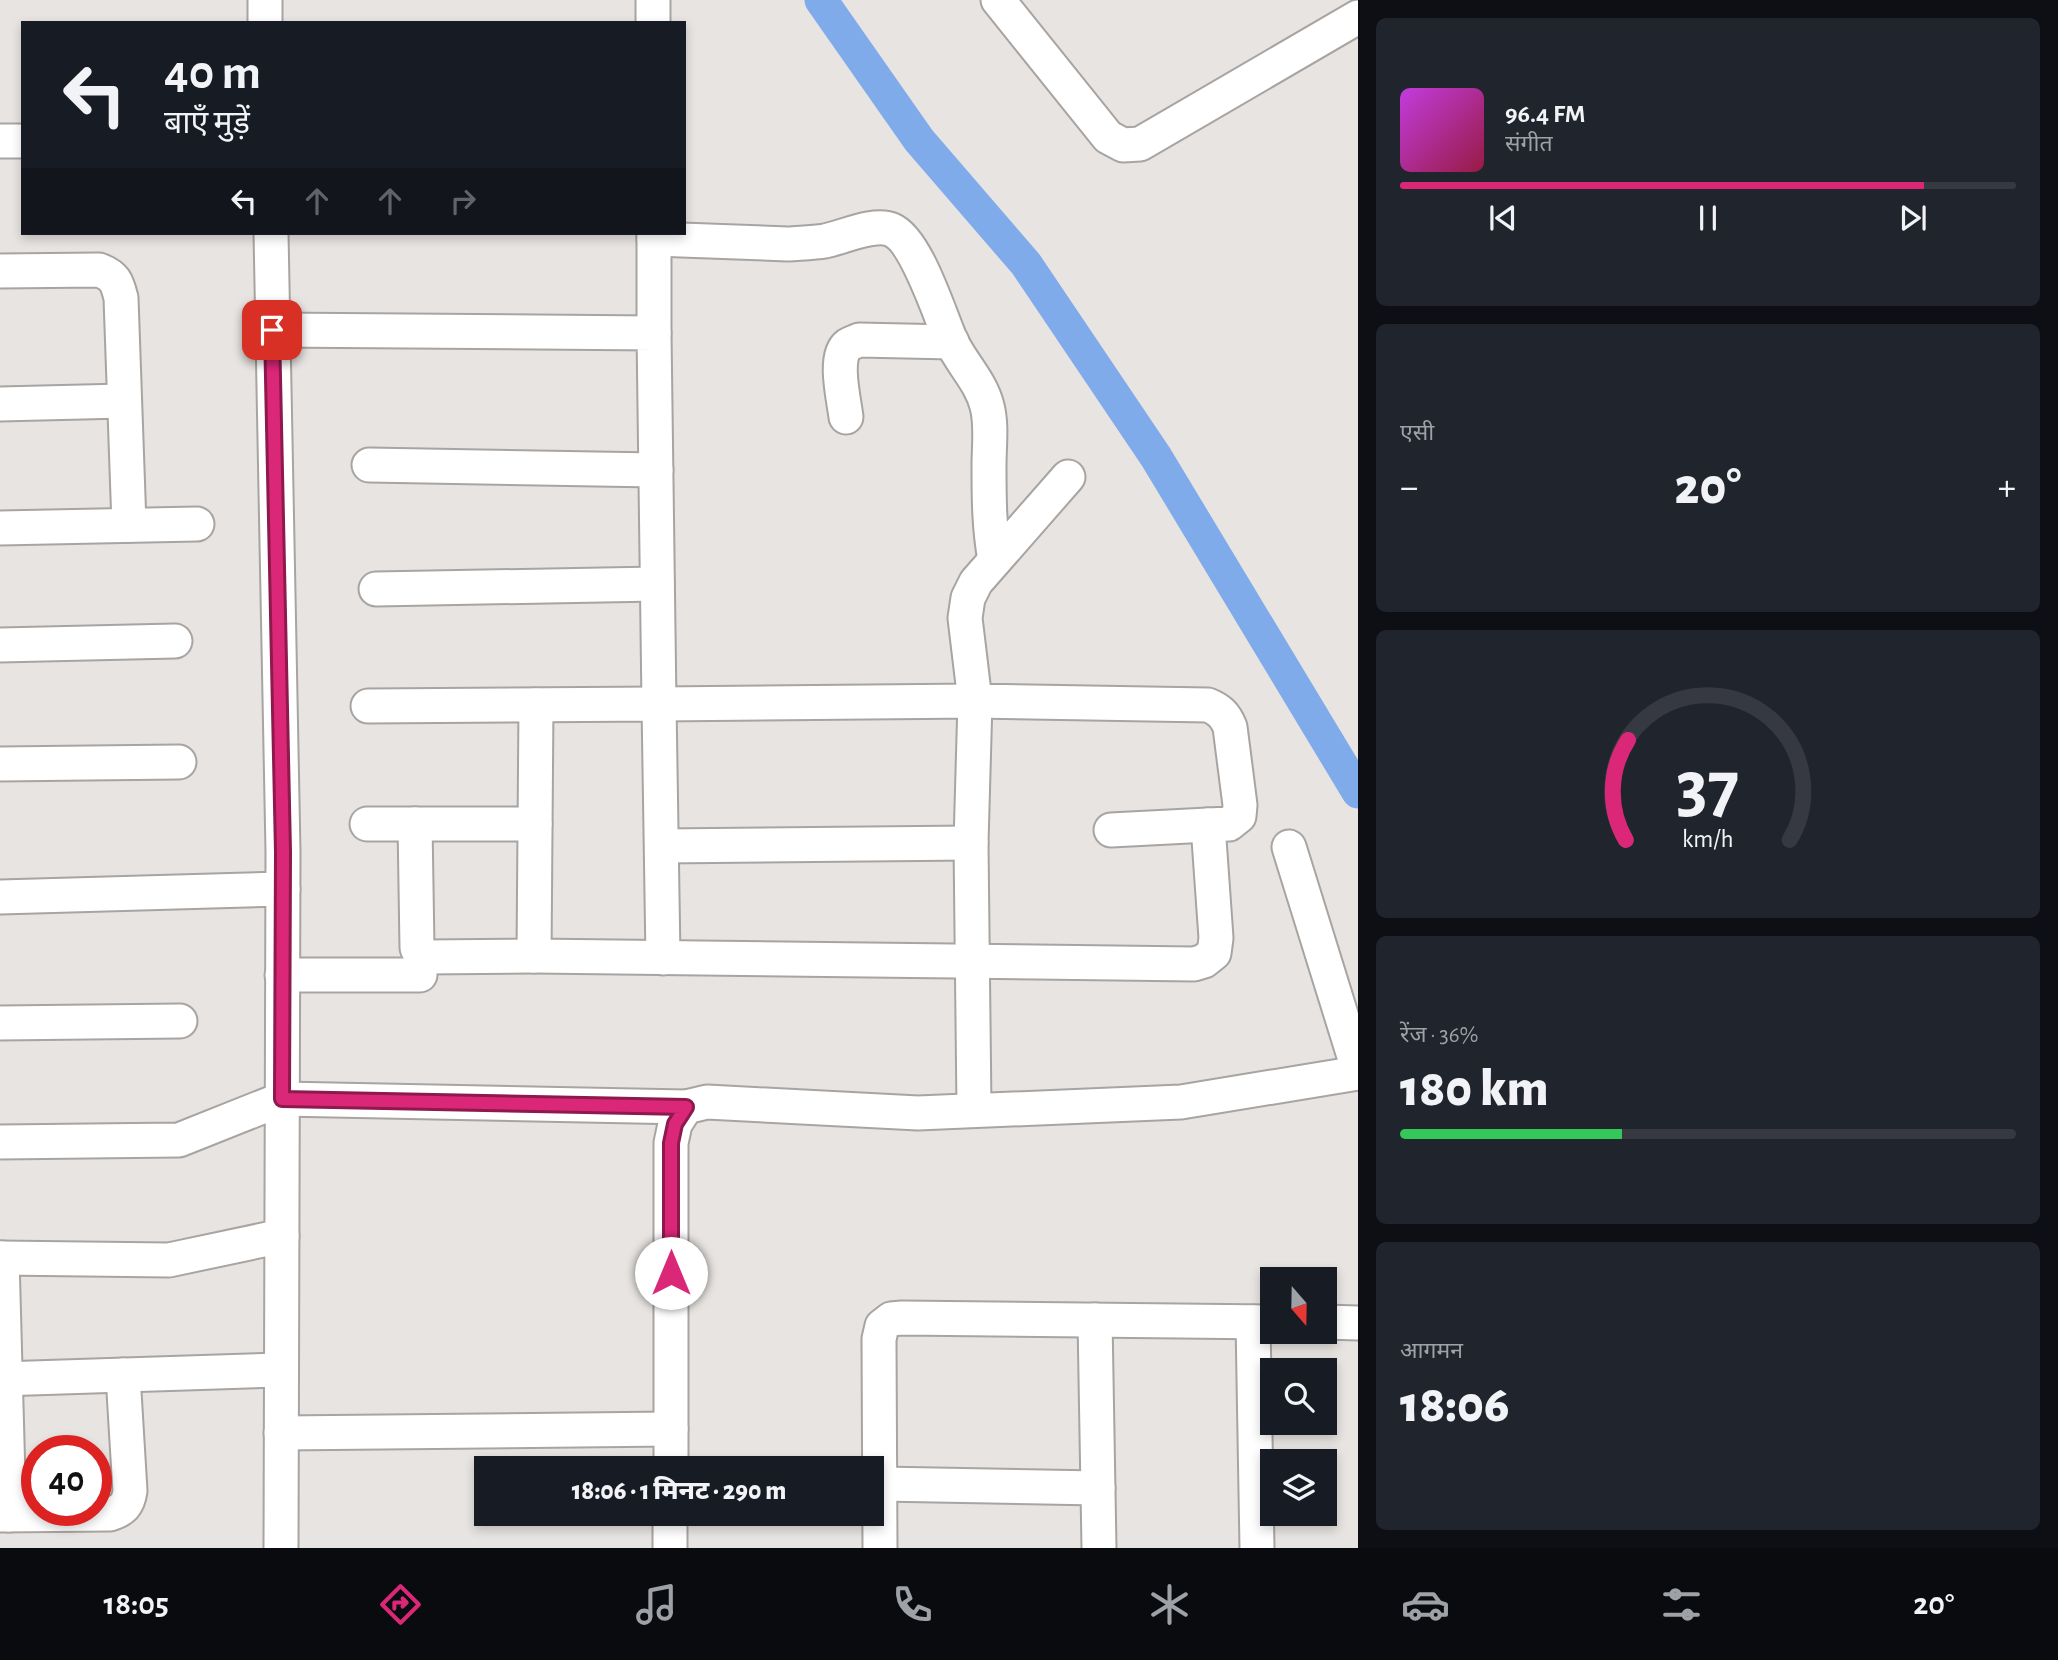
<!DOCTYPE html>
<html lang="hi">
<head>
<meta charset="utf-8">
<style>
	body { margin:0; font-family:"Alegreya Sans","Noto Sans Devanagari",sans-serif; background:#20242c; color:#f1f3f6; height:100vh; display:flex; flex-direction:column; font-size:26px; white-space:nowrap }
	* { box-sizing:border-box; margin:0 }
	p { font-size:23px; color:#9ea1a6 }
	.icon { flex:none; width:38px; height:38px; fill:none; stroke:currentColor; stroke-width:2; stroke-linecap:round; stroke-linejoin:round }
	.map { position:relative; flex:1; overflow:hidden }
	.panel { display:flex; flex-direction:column; gap:18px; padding:18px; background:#0d0f14; width:700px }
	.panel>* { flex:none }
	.guide { position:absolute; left:21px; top:21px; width:665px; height:214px; border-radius:0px; box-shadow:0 4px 10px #0003; background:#171b24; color:#f1f3f6; overflow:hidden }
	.needle { width:46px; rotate:160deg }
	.fabs { position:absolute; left:1260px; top:1267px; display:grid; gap:14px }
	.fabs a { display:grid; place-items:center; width:77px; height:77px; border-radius:0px; background:#171b24; box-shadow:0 4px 10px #0003; font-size:35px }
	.speed { position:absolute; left:21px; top:1435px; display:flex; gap:14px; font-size:35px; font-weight:700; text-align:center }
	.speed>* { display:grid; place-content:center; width:91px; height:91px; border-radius:50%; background:#171b24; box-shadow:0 4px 10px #0003; line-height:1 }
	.speed .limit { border:10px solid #d22; background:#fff; color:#111 }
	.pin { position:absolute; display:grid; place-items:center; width:60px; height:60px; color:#fff; margin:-30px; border-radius:14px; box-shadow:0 4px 10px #0006 }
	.me { position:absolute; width:77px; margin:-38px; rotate:0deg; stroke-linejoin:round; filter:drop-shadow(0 0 5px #0008) }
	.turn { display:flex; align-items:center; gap:24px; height:147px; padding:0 28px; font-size:32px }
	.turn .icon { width:91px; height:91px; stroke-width:2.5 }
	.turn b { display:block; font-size:49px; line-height:60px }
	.lanes { display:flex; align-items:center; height:66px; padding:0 28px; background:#0003; justify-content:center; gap:35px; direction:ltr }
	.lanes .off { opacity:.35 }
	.big { font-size:52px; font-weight:800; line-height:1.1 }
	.panel .card { flex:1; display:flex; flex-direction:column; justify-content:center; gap:10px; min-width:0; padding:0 24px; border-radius:10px; background:#20242c }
	.panel .dial { align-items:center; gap:0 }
	.dial svg { height:182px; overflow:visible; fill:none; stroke:#363941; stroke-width:7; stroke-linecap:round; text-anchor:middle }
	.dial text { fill:#f1f3f6; stroke:none }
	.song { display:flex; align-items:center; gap:21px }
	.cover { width:84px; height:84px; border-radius:10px; background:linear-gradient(135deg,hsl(290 70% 55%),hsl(340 70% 35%)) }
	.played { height:7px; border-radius:4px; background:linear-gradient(90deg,#db2777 85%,#363941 85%) }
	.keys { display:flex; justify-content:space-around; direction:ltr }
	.heat { display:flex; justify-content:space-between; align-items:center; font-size:38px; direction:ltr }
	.charge { height:10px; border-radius:5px; background:linear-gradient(90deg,#34c759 36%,#363941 0) }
	.trip { position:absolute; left:474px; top:1456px; width:410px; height:70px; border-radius:0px; background:#171b24; box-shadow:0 4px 10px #0003; font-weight:800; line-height:70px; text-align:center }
	.tab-bar { display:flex; height:112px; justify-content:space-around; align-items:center; background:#090b0e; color:#9ea1a6 }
	.tab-bar .icon { width:49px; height:49px }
	.tab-bar .selected { color:#db2777 }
	.tab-bar b { font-size:32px; color:#f1f3f6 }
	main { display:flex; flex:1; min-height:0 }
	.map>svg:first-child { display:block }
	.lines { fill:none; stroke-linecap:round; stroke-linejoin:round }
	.canal { stroke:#80abea; stroke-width:33 }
	.minor-casing { stroke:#a7a4a1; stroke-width:37 }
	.minor { stroke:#fff; stroke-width:33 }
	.route-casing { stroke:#8e194d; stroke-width:18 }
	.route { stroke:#db2777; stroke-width:12 }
</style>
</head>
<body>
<main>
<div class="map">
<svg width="1358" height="1548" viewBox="0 0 1358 1548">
	<rect width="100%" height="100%" fill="#e7e4e1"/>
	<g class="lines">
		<!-- canal -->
		<path class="canal" d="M821,0L919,140L1026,264L1156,457L1358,792"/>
		<!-- minor casing -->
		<g class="minor-casing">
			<g id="minor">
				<path d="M265,0V23"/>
				<path d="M653,0V23"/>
				<path d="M998,0L1108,137L1123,145L1140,144L1358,17"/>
				<path d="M0,141H23"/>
				<path d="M271,233L283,852L281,1548"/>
				<path d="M654,233V333"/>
				<path d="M654,239L788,244C800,243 813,243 825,241C844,237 875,222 892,230C917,241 940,316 951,341C962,364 981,382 987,406C992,425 989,446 989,465C989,497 989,528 995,560"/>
				<path d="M0,271L99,270C115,276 117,282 121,298L129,525"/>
				<path d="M273,330L654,333L659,704L975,701L971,843L974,1109"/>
				<path d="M0,404L124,401"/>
				<path d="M846,417C844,400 833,356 848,345C851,343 855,342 859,340L952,342"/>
				<path d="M369,465L656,470"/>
				<path d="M0,528L197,524"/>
				<path d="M376,589L657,584"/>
				<path d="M0,645L175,641"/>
				<path d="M368,706L659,704L663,958"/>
				<path d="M0,764L179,762"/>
				<path d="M367,824H535"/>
				<path d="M415,824L417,948L420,954L426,957L534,956L1194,964L1204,961L1214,953L1216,938L1208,825L1229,824L1239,816L1240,805L1230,727C1225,715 1220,710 1208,705L975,701L965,618L968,598L976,582L1068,477"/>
				<path d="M1111,830L1208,825"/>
				<path d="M662,846L971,843"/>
				<path d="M1289,847L1358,1069"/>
				<path d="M0,897L283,889"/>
				<path d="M534,956L536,705"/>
				<path d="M282,975H420"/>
				<path d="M0,1023L180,1021"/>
				<path d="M0,1142L179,1140L282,1099L686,1107"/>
				<path d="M0,1258L169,1260L282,1236"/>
				<path d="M2,1258L9,1515"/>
				<path d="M1095,1320L1099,1548"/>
				<path d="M1253,1322L1257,1548"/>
				<path d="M1325,1322L1358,1323"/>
				<path d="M0,1379L281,1370"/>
				<path d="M281,1433L671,1429"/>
				<path d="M671,1468V1143L675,1124L686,1107L707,1102L918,1113L1181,1102L1358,1073"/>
				<path d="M880,1484L1098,1488"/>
				<path d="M0,1515L110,1514C123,1510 128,1505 130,1491L123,1375"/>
				<path d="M670,1548V1514"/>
				<path d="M880,1548L879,1339L882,1326L891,1319L902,1318L1272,1322"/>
			</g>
		</g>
		<!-- minor -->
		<use href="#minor" class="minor"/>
	</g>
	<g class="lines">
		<!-- route casing -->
		<g class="route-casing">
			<path id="route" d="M272,330L283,852L282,1099L686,1107L675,1124L671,1143V1273"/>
		</g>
		<!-- route -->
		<use href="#route" class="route"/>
	</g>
</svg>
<div class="fabs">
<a><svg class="needle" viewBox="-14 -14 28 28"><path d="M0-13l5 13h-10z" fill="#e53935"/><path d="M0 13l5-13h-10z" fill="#9ea1a6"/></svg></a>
<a><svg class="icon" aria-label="search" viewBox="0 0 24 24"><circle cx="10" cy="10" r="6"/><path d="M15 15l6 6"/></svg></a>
<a><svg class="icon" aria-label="layers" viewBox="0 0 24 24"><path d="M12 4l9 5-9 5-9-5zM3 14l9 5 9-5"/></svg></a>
</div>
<div class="speed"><div class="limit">40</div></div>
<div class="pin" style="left:272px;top:330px;background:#d93025"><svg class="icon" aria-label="arrive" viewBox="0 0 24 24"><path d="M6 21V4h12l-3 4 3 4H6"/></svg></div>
<svg class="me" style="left:671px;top:1273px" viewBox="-20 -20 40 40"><circle r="19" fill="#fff"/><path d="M0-13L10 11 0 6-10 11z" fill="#db2777"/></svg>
<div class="trip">18:06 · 1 मिनट · 290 m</div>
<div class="guide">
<div class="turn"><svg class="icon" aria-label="left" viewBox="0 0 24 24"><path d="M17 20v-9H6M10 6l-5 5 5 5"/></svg><div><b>40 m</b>बाएँ मुड़ें</div></div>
<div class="lanes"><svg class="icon" aria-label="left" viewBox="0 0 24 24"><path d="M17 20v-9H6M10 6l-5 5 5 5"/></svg><svg class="icon off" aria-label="ahead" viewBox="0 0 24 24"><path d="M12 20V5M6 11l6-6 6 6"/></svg><svg class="icon off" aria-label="ahead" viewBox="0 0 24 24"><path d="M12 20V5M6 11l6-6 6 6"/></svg><svg class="icon off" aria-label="right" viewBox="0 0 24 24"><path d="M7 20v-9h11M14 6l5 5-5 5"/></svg></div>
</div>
</div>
<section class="panel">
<div class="card">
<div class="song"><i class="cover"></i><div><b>96.4 FM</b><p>संगीत</p></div></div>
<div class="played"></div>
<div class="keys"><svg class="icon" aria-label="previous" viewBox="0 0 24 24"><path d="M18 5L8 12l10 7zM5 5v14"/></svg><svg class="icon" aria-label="pause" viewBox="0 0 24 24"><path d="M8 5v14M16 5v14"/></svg><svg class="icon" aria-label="next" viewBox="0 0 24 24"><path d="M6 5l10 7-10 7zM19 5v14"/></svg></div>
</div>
<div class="card"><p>एसी</p>
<div class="heat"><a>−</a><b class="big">20°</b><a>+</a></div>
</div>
<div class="card dial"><svg viewBox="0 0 100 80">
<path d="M14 69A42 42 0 1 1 86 69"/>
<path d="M14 69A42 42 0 0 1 15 25" stroke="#db2777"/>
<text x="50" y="56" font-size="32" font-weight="700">37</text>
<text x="50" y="72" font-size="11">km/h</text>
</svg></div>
<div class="card"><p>रेंज · 36%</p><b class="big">180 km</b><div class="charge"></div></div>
<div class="card"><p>आगमन</p><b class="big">18:06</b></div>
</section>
</main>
<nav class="tab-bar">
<b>18:05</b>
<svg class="icon selected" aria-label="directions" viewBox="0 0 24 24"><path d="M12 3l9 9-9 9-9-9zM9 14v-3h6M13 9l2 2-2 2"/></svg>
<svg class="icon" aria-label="music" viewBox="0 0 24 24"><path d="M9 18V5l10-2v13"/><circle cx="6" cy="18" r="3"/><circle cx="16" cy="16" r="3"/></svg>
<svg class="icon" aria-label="phone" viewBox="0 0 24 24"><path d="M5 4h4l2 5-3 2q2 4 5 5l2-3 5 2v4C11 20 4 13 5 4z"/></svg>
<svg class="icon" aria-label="climate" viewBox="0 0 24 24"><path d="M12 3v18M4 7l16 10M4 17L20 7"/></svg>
<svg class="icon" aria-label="car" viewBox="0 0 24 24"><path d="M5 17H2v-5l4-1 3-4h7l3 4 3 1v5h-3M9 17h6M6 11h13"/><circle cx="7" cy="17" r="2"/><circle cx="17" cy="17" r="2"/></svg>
<svg class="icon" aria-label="filters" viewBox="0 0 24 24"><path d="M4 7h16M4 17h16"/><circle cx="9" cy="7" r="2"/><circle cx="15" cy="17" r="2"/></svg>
<b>20°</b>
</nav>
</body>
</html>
